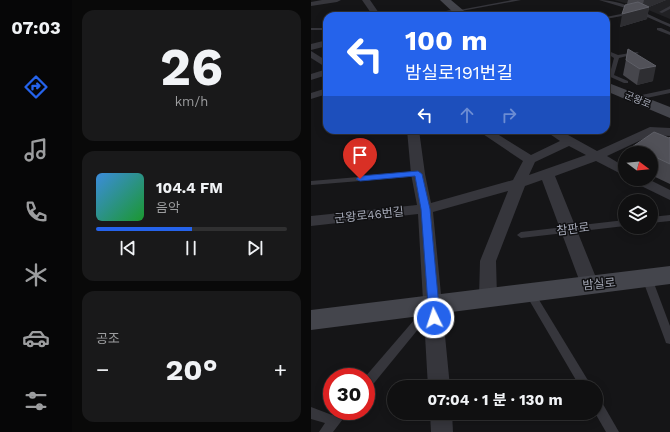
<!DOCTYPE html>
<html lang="ko">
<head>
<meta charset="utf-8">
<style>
	body { margin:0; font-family:"Work Sans","Noto Sans KR",sans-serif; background:#19191a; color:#f1f3f6; height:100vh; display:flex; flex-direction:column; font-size:15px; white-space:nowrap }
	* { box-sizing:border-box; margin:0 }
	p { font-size:13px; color:#9c9d9f }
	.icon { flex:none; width:22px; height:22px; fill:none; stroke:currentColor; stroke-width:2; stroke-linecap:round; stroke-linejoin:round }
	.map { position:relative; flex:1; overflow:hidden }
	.sheet { display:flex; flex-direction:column; gap:10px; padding:10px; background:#090909; width:239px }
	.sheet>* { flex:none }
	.hud { position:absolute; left:12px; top:12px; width:287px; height:122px; border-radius:12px; box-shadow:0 2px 10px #0003,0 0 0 1px #303031; background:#2563eb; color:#fff; overflow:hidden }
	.needle { width:26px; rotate:106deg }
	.controls { position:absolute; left:307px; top:146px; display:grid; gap:8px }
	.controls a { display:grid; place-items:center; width:40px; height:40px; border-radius:50%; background:#101011; box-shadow:0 2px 10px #0003,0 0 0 1px #303031; font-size:20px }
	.speed { position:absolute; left:12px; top:368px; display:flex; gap:8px; font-size:20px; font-weight:700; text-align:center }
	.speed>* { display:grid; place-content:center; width:52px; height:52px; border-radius:50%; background:#101011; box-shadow:0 2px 10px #0003,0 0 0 1px #303031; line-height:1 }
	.speed .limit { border:6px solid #d22; background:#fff; color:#111 }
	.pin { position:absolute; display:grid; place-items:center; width:34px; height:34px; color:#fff; margin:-41px -17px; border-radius:50% 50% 50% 0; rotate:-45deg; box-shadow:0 0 4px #0007 }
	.pin .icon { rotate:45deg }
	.me { position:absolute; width:44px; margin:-22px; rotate:356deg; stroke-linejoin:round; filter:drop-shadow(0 0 3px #0008) }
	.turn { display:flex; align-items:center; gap:14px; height:84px; padding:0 16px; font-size:18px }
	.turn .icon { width:52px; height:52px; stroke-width:2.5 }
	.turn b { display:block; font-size:28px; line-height:34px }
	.lanes { display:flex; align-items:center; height:38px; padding:0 16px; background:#0003; justify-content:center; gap:20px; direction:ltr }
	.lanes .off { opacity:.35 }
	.big { font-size:30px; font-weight:700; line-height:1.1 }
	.sheet .widget { flex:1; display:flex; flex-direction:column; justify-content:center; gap:6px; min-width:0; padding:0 14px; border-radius:12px; background:#19191a }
	.sheet .dial { align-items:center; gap:0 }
	.dial b { font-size:52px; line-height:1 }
	.song { display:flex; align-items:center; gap:12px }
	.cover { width:48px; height:48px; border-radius:6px; background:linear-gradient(135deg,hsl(210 70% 55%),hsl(130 70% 35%)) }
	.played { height:4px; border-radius:2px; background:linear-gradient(90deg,#2563eb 50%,#303031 50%) }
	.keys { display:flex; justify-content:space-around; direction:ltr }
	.heat { display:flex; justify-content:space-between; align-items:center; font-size:22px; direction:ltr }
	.trip { position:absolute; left:76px; top:380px; width:216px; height:40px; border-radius:20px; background:#101011; box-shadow:0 2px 10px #0003,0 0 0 1px #303031; font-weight:700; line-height:40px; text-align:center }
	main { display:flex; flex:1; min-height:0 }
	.tab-bar { display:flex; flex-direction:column; width:72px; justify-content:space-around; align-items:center; background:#060607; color:#9c9d9f }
	.tab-bar .icon { width:28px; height:28px }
	.tab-bar .selected { color:#2563eb }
	.tab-bar b { font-size:18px; color:#f1f3f6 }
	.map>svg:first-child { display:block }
	.built { fill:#212124 }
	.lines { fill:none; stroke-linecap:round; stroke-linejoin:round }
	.service { fill:#36363c; fill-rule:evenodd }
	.minor { fill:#36363c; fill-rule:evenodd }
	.secondary { fill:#44454c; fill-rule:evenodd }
	.wall { fill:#46464c }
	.shaded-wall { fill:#2e2e32 }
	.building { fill:#515158; stroke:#5e5f67 }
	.route { fill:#2563eb; stroke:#184099 }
	.labels { text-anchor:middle; stroke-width:3; stroke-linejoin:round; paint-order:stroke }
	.far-street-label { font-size:10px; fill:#a6aab8; stroke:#101012 }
	.street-label { font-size:12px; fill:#a6aab8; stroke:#101012 }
</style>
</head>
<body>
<main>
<nav class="tab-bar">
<b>07:03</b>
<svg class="icon selected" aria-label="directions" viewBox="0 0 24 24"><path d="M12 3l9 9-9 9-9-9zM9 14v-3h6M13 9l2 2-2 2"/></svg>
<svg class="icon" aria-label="music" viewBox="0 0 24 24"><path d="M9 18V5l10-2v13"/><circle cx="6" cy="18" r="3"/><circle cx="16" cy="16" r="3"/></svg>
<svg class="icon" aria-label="phone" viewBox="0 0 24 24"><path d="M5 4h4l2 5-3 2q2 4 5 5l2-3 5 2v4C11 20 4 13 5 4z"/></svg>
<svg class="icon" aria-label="climate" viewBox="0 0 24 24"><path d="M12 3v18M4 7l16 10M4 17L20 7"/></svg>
<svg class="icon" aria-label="car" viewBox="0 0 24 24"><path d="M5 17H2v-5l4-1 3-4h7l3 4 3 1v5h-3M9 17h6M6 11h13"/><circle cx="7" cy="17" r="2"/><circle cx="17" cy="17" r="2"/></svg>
<svg class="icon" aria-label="filters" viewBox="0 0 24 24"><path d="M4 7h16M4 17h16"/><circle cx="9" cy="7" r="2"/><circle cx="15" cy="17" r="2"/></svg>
</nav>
<section class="sheet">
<div class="widget dial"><b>26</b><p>km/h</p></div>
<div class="widget">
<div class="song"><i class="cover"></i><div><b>104.4 FM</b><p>음악</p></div></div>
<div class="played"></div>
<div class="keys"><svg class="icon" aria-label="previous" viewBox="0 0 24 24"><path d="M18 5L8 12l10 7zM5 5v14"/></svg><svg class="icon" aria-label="pause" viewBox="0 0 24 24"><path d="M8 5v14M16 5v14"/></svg><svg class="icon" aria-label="next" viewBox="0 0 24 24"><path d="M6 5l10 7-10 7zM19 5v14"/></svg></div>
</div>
<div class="widget"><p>공조</p>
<div class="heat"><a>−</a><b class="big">20°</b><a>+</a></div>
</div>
</section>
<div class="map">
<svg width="359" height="432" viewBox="0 0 359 432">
	<rect width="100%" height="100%" fill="#151517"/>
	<!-- built -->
	<path class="built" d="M303,0H359V19L335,9Z"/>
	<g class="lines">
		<!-- service -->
		<g class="service">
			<path d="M201,0H210L145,12L143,11Z"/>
			<path d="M288,0C313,0 337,15 359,24V27L318,9Z"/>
			<path d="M359,6V9L351,13L348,12Z"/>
			<path d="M320,12H321V14L295,19V17Z"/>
			<rect x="0" y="28" width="16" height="2"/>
			<path d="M346,28H350L359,32V35L346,30Z"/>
			<path d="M295,50L307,55L326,52L328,53L308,58L303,75L317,81V83H313L295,75V71L299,73L303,58L295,53Z"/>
			<path d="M359,89V93L326,100L323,98L326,96Z"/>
			<path d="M107,172H110L111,174L110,176L0,185V181Z"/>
			<path d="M359,215V221L340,223V217Z"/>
			<path d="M314,220V226L210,238L206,235L210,232Z"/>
			<path d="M336,275L339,276L341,278L359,326V344L355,343L354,340L331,278L333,276Z"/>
			<path d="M219,289L222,290L281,387H269L214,293L216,290Z"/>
			<path d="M119,304L122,305L124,308L122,311L59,388L55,389L54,377L116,305Z"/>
			<path d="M285,398L289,399L308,432H295L284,413Z"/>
			<path d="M0,407L21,415L24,411H38L22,432H8L14,423L0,419Z"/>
		</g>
		<!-- minor -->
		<g class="minor">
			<path d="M11,0H30L26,2L0,6V2Z"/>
			<path d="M51,0H59L70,16H62Z"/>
			<path d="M145,9L149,11L148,13L133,16H119L120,14Z"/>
			<path d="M16,40V46L0,50V44Z"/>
			<path d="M0,51L16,61V68L0,58Z"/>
			<path d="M16,69V75L0,80V74Z"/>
			<path d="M16,88V94L0,99V93Z"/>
			<path d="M339,127L359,128V136L341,135L296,156L314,167V176L285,161L244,176L288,285L285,290L279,292L273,290L270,285L231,180L214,186L185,261L186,297L183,302L177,304L171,302L168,297L169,261L197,191L122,212L139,387H117L107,214L0,226V216L106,205L100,174L96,130H108L114,174L120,203L202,180L212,161L166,130H180L220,155L249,141L233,130H248L286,151ZM258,146L275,155L218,175L224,162Z"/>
			<path d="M320,179H337L359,190V200L322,182Z"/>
			<path d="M119,413H141L142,432H120Z"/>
		</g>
		<!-- secondary -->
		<g class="secondary">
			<path d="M129,0H140L159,16H146Z"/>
			<path d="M295,82L359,107V118L295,91Z"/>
			<path d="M359,266V284L0,330V310Z"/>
		</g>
	</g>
	<!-- wall -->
	<g class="wall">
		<path d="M317,0H355L338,7L336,19L309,27L317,4H316Z"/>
		<path d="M317,49L342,81L326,85L312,75Z"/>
		<path d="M359,137V184L340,175V153H319L321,147L358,138Z"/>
	</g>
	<!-- shaded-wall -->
	<g class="shaded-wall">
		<path d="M333,0H355L338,7L336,19L309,27L311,14L331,8Z"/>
		<path d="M345,66L342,81L326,85L329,69Z"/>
	</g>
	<!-- building -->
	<g class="building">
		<path d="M327,2L338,7L311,14L314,5Z"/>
		<path d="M317,49L345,66L329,69L315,60Z"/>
		<path d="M343,132L358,138L359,137V164L340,155V153H335L321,147Z"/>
	</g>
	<!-- route -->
	<path class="route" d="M107,171L111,174L119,209L129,318L127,321L123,322L119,321L118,318L110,209L104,176L49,181L45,179L49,176Z"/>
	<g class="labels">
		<!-- far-street labels -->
		<g class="far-street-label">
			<text transform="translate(327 99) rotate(23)" y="4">군왕로</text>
		</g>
		<!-- street labels -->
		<g class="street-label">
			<text transform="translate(58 215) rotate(-6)" y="4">군왕로46번길</text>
			<text transform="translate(262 229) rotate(-7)" y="4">참판로</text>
			<text transform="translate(288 284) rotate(-6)" y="4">밤실로</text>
		</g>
	</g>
</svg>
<div class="controls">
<a><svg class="needle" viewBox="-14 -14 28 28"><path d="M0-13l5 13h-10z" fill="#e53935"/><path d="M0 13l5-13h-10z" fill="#9c9d9f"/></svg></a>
<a><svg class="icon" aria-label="layers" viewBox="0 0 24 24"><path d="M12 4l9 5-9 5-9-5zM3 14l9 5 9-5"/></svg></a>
</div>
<div class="speed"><div class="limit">30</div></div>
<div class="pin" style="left:49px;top:179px;background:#d93025"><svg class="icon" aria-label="arrive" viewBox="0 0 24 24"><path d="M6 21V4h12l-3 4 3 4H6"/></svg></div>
<svg class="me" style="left:123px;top:318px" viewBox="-20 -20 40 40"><circle r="17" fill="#2563eb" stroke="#fff" stroke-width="3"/><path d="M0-11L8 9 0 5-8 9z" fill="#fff"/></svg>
<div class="trip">07:04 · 1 분 · 130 m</div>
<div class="hud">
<div class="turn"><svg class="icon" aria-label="left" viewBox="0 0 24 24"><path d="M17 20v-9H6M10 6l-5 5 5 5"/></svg><div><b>100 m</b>밤실로191번길</div></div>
<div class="lanes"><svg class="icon" aria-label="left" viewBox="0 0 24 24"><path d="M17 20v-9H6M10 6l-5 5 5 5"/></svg><svg class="icon off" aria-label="ahead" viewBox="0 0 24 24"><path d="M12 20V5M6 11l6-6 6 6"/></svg><svg class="icon off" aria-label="right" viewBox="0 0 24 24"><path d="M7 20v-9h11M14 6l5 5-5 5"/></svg></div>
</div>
</div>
</main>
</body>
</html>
